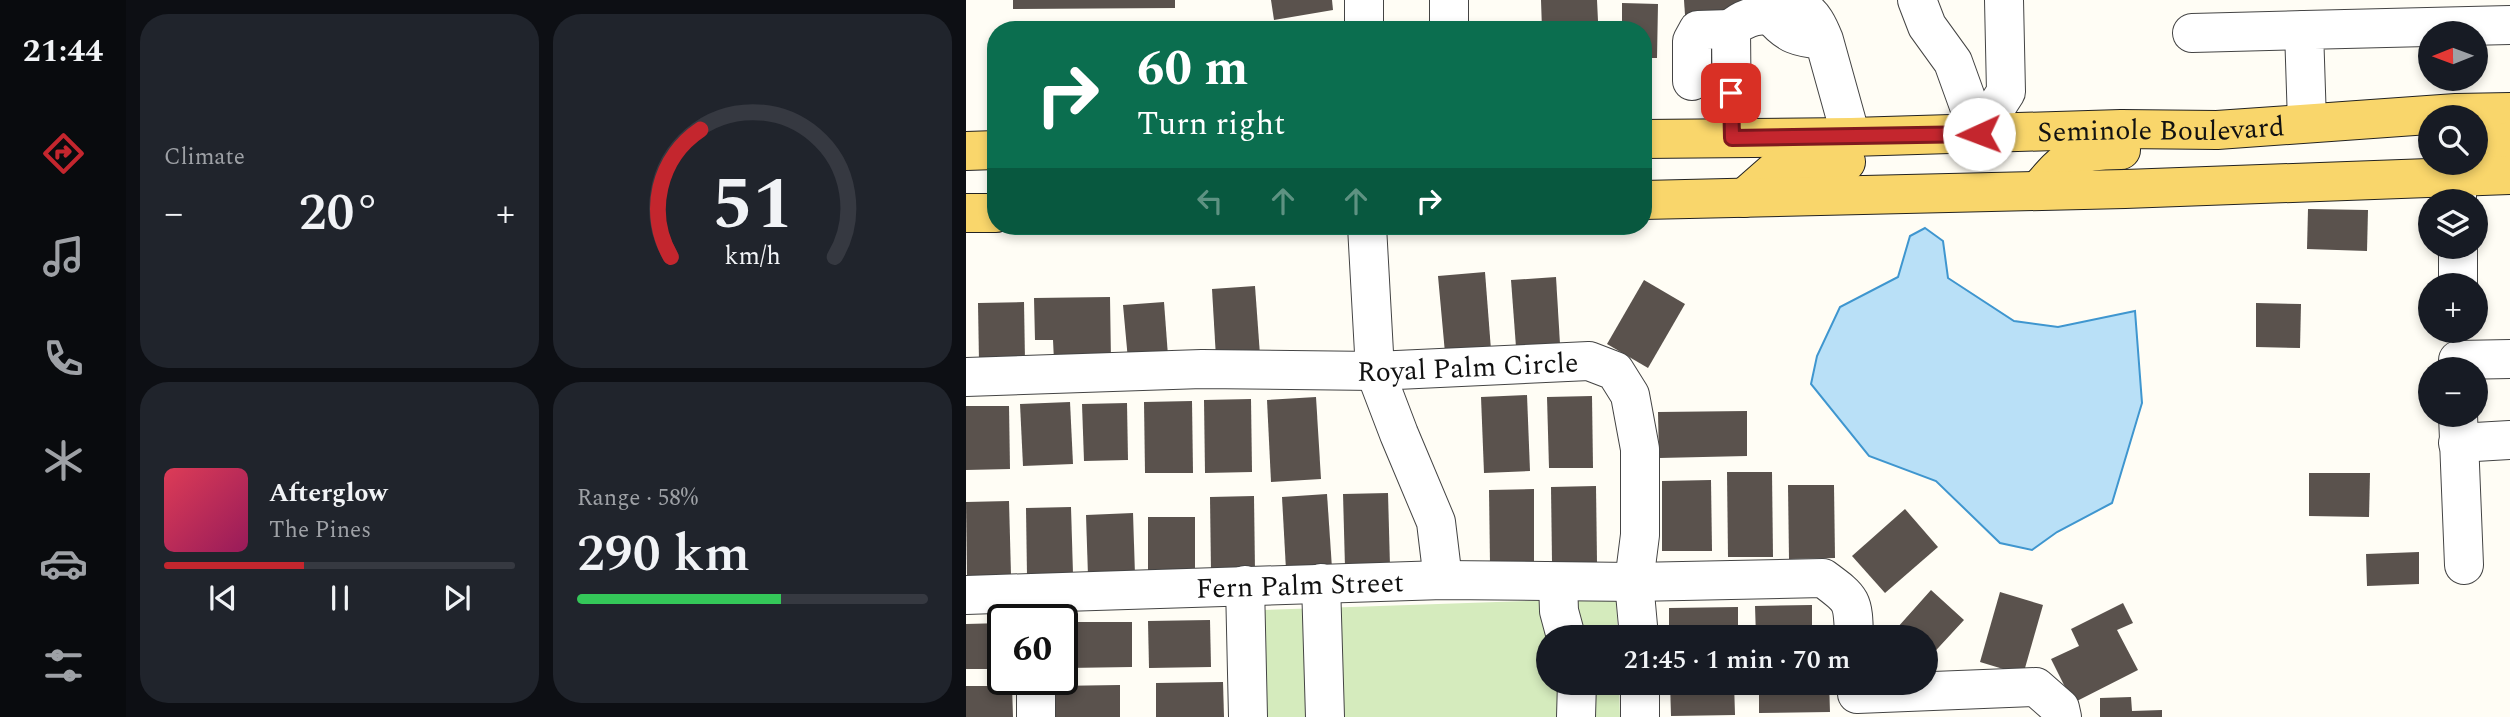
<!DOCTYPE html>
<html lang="en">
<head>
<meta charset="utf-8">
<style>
	body { margin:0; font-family:Spectral,serif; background:#20242c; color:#f1f3f6; height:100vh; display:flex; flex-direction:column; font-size:26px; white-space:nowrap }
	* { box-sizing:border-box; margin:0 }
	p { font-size:23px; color:#9ea1a6 }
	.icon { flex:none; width:38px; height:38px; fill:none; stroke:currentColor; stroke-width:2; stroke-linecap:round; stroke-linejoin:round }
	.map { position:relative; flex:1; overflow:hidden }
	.sheet { display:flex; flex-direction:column; gap:14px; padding:14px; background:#0d0f14; width:840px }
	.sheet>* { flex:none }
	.guide { position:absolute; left:21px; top:21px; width:665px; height:214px; border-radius:28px; box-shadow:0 4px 10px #0003; background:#0b6e4f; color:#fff; overflow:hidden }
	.needle { width:46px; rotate:269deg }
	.buttons { position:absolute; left:1452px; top:21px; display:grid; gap:14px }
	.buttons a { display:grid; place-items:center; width:70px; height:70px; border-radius:50%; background:#171b24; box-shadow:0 4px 10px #0003; font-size:35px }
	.speed { position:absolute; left:21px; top:604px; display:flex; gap:14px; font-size:35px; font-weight:700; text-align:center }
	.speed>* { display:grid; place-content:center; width:91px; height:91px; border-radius:50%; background:#171b24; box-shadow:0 4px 10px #0003; line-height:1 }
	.speed .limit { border:4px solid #111; border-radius:10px; background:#fff; color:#111 }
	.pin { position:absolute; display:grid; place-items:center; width:60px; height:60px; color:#fff; margin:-30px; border-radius:14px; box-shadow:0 4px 10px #0006 }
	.me { position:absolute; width:77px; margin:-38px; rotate:268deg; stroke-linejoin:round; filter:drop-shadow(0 0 5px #0008) }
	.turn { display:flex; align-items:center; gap:24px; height:147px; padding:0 35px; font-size:32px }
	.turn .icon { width:91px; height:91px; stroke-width:2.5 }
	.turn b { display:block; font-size:49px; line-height:60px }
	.lanes { display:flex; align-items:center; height:66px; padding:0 35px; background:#0003; justify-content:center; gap:35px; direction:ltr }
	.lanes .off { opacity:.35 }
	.big { font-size:52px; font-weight:600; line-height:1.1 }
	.sheet .widget { flex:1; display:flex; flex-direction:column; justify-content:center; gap:10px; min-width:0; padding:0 24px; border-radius:28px; background:#20242c }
	.sheet .dial { align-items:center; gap:0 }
	.dial svg { height:182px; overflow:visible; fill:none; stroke:#363941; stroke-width:7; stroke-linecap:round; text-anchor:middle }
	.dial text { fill:#f1f3f6; stroke:none }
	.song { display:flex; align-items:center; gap:21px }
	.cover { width:84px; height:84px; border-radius:10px; background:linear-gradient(135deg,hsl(350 70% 55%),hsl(330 70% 35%)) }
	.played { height:7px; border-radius:4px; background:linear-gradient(90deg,#c4262e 40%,#363941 40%) }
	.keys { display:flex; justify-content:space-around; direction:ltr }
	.heat { display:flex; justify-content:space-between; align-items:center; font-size:38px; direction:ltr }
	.charge { height:10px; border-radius:5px; background:linear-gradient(90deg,#34c759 58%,#363941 0) }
	.sheet .tiles { flex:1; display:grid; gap:14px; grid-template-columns:repeat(2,1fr) }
	.trip { position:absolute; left:570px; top:625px; width:402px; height:70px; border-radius:35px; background:#171b24; box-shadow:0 4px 10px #0003; font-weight:600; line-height:70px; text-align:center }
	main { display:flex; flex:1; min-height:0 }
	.menu { display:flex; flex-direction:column; width:126px; justify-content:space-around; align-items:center; background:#090b0e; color:#9ea1a6 }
	.menu .icon { width:49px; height:49px }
	.menu .selected { color:#c4262e }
	.menu b { font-size:32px; color:#f1f3f6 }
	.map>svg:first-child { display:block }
	.green { fill:#d5ebbd }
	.water { fill:#b9e0f7; stroke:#3f96cf; stroke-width:2 }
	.building { fill:#5a524d }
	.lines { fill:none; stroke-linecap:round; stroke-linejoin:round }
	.minor-casing { stroke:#444; stroke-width:40 }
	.major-casing { stroke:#222; stroke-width:40 }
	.minor { stroke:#fff; stroke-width:38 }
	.major { stroke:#f9d66b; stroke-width:38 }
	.route-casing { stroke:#7f191e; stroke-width:18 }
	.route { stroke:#c4262e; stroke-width:12 }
	.labels { text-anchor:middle; stroke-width:7; stroke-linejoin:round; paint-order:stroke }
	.street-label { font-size:28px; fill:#111; stroke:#fff }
</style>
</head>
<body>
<main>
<nav class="menu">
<b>21:44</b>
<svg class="icon selected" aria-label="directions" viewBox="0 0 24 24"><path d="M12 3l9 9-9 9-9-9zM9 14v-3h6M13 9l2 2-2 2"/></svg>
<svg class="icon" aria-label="music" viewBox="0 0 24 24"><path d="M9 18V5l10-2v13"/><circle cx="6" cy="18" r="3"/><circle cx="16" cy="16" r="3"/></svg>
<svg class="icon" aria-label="phone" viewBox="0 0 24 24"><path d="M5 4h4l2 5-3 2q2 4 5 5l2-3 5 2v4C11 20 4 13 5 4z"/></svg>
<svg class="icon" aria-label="climate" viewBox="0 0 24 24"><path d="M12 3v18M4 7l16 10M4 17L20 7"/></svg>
<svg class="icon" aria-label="car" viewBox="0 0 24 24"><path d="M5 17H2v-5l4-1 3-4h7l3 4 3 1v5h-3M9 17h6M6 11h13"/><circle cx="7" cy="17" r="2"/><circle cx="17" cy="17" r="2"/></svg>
<svg class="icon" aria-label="filters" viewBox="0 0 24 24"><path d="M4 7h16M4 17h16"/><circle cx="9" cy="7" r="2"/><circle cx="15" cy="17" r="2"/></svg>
</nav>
<section class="sheet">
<div class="tiles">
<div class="widget"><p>Climate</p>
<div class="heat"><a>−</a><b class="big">20°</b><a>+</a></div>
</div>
<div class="widget dial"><svg viewBox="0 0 100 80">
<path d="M14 69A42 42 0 1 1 86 69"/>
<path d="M14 69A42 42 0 0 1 27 13" stroke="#c4262e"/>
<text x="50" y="56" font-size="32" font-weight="700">51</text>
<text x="50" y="72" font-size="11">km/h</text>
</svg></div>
<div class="widget">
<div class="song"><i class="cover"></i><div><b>Afterglow</b><p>The Pines</p></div></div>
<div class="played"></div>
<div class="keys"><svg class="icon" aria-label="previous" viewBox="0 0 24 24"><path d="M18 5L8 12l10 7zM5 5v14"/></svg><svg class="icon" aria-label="pause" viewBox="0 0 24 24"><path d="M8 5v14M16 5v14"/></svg><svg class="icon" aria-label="next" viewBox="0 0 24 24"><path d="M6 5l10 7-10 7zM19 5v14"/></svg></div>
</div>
<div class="widget"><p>Range · 58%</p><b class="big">290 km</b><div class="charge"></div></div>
</div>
</section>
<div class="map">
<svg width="1544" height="717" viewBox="0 0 1544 717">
	<rect width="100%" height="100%" fill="#fffdf5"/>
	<!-- green -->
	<path class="green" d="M650,598L652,637H583V682L653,683L654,717H297L295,610Z"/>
	<!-- water -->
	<path class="water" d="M959,228L977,241L982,278L1048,321L1092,327L1169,311L1176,403L1146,503L1091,532L1066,550L1034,543L970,481L903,456L845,384L851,356L874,307L932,277L944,236Z"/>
	<!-- building -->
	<g class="building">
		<path d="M47,0H209V8L47,9Z"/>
		<path d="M305,0H366L367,10L308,20Z"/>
		<path d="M575,0H631L632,21H613V30H576Z"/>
		<path d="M718,0H778V14L719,15Z"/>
		<path d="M656,3L692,4L691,58H677V30H656Z"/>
		<path d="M1342,209L1402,210L1401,251L1341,249Z"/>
		<path d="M519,272L525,350L479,353L472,276Z"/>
		<path d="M590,277L594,344L550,347L545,280Z"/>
		<path d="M678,280L719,304L682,368L641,344Z"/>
		<path d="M289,286L294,355L250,358L246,289Z"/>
		<path d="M144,297L145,361H88L87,340H69L68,298Z"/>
		<path d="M58,302L59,361L13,362L12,303Z"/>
		<path d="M198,302L202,356L162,360L157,305Z"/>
		<path d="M1290,303L1335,304L1334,348L1290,347Z"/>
		<path d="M561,395L564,471L518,473L515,397Z"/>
		<path d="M626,396L627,468H583L581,397Z"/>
		<path d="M350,397L355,479L305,482L301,400Z"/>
		<path d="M285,399L286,472L239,473L238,400Z"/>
		<path d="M226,401L227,473H179L178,402Z"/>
		<path d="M104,402L107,464L57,466L54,404Z"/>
		<path d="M161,403L162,460L118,461L116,404Z"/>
		<path d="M0,406H43L44,469L0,470Z"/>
		<path d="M781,411V456L693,458L692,412Z"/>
		<path d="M761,472H806L807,557H762Z"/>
		<path d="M1343,473H1404L1403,517L1343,516Z"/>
		<path d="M745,480L746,551H696V481Z"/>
		<path d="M822,485H868L869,558L823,559Z"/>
		<path d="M630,486L631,562H586L585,487Z"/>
		<path d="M568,489V564H524L523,490Z"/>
		<path d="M422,493L424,566L379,567L377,494Z"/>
		<path d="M361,494L366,568L320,570L316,497Z"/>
		<path d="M288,496L289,571L245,572L244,497Z"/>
		<path d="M43,501L45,575L1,576L0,502Z"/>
		<path d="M105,507L107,574L61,576L60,508Z"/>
		<path d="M939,509L972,547L919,593L886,556Z"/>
		<path d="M167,513L169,575L122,576L120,515Z"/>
		<rect x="182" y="517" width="47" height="55"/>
		<path d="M1453,552V584L1401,586L1400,554Z"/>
		<path d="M965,590L998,620L961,660V637H923Z"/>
		<path d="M1034,592L1077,605L1057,675L1014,662Z"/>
		<path d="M1157,603L1167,623L1151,630L1172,670L1107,703L1085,659L1113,646L1105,629Z"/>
		<path d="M846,605V637H790L789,606Z"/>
		<path d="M772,607V637H703V608Z"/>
		<path d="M244,620L245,667L183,668L182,621Z"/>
		<path d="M100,622H166V667L101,668Z"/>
		<path d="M37,623V669H0V624Z"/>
		<path d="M257,682L258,717H190V683Z"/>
		<path d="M704,682H768L769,715L705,716Z"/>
		<path d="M793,682H863L864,712L793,713Z"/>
		<path d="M154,685V717H88V686Z"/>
		<path d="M0,686H46L47,717H0Z"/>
		<path d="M1165,697L1166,711L1196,710V717H1134V698Z"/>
	</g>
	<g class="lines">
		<!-- minor casing -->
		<g class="minor-casing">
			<g id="minor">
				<path d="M483,0V30"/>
				<path d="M951,0L961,26L987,62L1013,134"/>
				<path d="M398,30V0"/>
				<path d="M1226,33L1338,30"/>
				<path d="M858,40C846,10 836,0 805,15C821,35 833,38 858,40L885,137"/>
				<path d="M726,81V41L732,30L765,29"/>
				<path d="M1341,122L1338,30L1544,25"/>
				<path d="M1013,134L1040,92L1038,0"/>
				<path d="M766,138L765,29C777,18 789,15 805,15"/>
				<path d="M1491,176V201"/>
				<path d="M401,226L409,371L433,434L470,522L477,580"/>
				<path d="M1492,247V285"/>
				<path d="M1492,360L1544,359"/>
				<path id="s1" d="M0,377L236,369L409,371L623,361L649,371L664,395L674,449V535L668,582L673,637"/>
				<path d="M1492,415L1498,565"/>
				<path d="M1492,443L1544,440"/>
				<path d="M592,582L593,611L600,637"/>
				<path d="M355,583L359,717"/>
				<path d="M279,585L282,717"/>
				<path id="s2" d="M0,595L477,580L668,582L857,578C887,600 887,600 888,637"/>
				<path d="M70,679V717"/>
				<path d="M674,682V717"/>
				<path d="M891,694L1070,687L1094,708L1096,717"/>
				<path d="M610,717L611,682"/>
			</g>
		</g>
		<!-- major casing -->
		<g class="major-casing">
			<g id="major">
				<path id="s3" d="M677,139L885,137L1155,129L1251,130L1490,113L1544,112"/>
				<path d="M0,151L30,150"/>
				<path d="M1510,154L1525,146L1544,141"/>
				<path d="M1072,191C1103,155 1107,151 1155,150"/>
				<path d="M778,198L811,169L833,163L880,162"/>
				<path d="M677,200L1159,189L1544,175"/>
				<path d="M0,213H30"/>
			</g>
		</g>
		<!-- minor -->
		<use href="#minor" class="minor"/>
		<!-- major -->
		<use href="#major" class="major"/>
	</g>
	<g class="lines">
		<!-- route casing -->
		<g class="route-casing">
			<path id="route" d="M765,93L766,138L1013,134"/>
		</g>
		<!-- route -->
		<use href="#route" class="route"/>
	</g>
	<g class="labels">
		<!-- street labels -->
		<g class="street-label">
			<text dy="10" stroke="none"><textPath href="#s3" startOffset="518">Seminole Boulevard</textPath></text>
			<text dy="10" stroke="none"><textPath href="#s1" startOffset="502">Royal Palm Circle</textPath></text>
			<text dy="10" stroke="none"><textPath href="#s2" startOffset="334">Fern Palm Street</textPath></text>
		</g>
	</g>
</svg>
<div class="buttons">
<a><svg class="needle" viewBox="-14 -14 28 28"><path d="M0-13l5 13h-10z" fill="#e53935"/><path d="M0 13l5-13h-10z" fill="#9ea1a6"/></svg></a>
<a><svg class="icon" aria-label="search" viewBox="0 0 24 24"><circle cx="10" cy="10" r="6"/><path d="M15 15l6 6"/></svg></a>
<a><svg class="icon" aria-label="layers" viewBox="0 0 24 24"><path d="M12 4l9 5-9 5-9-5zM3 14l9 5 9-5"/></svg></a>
<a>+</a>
<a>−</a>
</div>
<div class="speed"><div class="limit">60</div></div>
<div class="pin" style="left:765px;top:93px;background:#d93025"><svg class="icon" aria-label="arrive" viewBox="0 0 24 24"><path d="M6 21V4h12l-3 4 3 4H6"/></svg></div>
<svg class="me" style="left:1013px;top:134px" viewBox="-20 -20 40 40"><circle r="19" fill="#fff"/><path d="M0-13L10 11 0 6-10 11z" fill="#c4262e"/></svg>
<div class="trip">21:45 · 1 min · 70 m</div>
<div class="guide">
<div class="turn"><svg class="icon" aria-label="right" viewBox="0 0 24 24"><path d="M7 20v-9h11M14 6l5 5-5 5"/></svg><div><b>60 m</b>Turn right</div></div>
<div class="lanes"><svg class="icon off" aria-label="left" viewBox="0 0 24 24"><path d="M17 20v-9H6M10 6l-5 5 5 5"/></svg><svg class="icon off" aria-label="ahead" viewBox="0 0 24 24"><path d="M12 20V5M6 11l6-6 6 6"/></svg><svg class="icon off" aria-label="ahead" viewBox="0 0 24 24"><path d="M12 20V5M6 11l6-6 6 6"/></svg><svg class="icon" aria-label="right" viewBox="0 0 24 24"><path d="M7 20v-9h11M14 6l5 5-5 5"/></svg></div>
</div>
</div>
</main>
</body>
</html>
